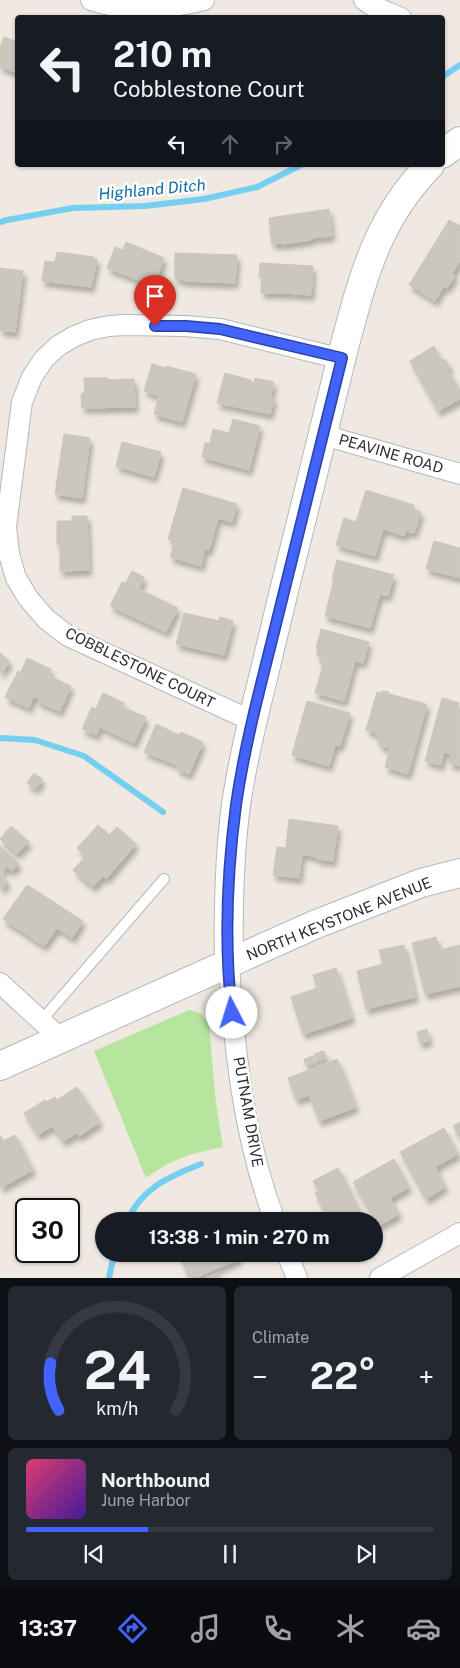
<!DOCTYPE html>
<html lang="en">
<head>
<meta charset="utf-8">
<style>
	body { margin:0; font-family:"Public Sans",sans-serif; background:#242831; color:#f1f3f6; height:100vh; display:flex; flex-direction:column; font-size:19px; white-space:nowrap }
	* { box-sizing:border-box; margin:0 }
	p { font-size:16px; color:#9ea1a6 }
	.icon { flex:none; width:28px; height:28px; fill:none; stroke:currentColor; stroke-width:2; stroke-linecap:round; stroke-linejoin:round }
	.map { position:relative; height:1278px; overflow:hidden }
	.side { display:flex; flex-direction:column; gap:8px; padding:8px; background:#0d0f14; flex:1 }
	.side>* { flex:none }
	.hud { position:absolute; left:15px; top:15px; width:430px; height:152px; border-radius:5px; box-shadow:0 1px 4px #0004; background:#171b24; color:#f1f3f6; overflow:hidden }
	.speed { position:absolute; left:15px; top:1198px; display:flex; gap:10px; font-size:25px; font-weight:700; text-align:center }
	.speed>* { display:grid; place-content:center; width:65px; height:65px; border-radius:50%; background:#171b24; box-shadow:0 1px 4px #0004; line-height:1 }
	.speed .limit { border:2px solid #111; border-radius:8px; background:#fff; color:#111 }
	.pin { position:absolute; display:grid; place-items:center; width:42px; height:42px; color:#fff; margin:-51px -21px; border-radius:50% 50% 50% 0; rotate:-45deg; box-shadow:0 0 5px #0007 }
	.pin .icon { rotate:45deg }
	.me { position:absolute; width:55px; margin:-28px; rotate:355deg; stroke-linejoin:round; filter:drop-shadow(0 0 4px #0008) }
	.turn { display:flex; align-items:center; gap:18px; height:105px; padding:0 15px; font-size:22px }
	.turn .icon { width:65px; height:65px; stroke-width:2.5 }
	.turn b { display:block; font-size:35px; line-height:42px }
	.lanes { display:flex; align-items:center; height:48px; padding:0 15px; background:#0003; justify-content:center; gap:25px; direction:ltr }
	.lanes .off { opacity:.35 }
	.big { font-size:38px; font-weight:700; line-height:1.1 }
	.side .widget { flex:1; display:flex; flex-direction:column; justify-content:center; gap:8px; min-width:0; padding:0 18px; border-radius:8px; background:#242831 }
	.side .dial { align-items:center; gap:0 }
	.dial svg { height:130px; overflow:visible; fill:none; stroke:#363941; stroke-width:7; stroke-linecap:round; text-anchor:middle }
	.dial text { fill:#f1f3f6; stroke:none }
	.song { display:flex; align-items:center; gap:15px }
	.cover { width:60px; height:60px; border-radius:8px; background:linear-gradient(135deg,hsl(340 70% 55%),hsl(260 70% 35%)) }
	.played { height:5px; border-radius:2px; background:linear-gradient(90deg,#4264fb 30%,#363941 30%) }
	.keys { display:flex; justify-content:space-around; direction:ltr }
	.heat { display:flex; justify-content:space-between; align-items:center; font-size:28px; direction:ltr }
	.side .tiles { flex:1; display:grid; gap:8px; grid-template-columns:1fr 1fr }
	.widget:last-child { grid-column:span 2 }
	.trip { position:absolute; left:95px; top:1212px; width:288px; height:50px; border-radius:25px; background:#171b24; box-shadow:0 1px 4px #0004; font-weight:700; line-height:50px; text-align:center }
	.menu { display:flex; height:80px; justify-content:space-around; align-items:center; background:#090b0e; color:#9ea1a6 }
	.menu .icon { width:35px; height:35px }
	.menu .on { color:#4264fb }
	.menu b { font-size:22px; color:#f1f3f6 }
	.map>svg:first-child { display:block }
	.green { fill:#b6e59e }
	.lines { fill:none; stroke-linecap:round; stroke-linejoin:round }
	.stream { stroke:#75cff0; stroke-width:6 }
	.building { fill:#cbc7bf; stroke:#cbc5ba; filter:url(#shadow) }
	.lane-casing { stroke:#b4b7c1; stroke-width:12 }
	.street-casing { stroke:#b4b7c1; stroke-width:22 }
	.secondary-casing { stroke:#b4b7c1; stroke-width:30 }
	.lane { stroke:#fff; stroke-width:10 }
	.street { stroke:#fff; stroke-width:20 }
	.secondary { stroke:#fff; stroke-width:28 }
	.route-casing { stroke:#2b41a3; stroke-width:12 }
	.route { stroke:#4264fb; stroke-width:9 }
	.labels { text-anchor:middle; stroke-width:5; stroke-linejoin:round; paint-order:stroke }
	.street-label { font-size:15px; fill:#2e2e2e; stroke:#fff }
	.water-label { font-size:16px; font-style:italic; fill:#0d6fa3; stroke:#fff }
</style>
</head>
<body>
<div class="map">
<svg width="460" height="1278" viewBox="0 0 460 1278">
	<defs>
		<filter id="shadow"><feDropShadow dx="3" dy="5.5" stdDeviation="2.5" flood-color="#0004"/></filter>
	</defs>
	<rect width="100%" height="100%" fill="#efe9e1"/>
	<!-- green -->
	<path class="green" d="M189,1010C200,1012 204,1015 209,1025L216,1104L223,1147C189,1154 174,1158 146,1178L94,1051Z"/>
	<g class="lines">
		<!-- stream -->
		<g class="stream">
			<path d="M442,77L460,65"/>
			<path d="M0,222L7,220L73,208L145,206L204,199L257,187L301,165"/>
			<path d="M0,738L35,740L84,756L163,812"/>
			<path d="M127,1221C142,1188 168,1177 201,1164"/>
			<path d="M109,1278L114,1254"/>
		</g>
	</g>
	<!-- building -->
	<g class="building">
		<path d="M4,37L18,42V73L0,67V47Z"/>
		<path d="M329,209L332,236L311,238V240L282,244V243L272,244L269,218Z"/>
		<path d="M449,220L460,226V260L452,274L455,276L447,288L444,286L435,301L409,285Z"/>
		<path d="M126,242L164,258L154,286L107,268L115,247L123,250Z"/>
		<path d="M57,252L94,257L93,258L97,259L91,287L42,281L45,261L55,262Z"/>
		<path d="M175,253L237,255L235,283L184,281V280L175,279Z"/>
		<path d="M260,263L313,266L311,295L285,293H261L262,277H259Z"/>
		<path d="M0,268L23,271L15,332L0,330Z"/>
		<path d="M434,346L442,361L445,359L450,368L447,369L460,391V399L438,411L410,361Z"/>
		<path d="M152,364L165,368L166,366L196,374L182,422L154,414L159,396L144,391Z"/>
		<path d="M225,373L251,380V382L254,383L255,378L274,382L270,398L274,399L270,414L217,403Z"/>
		<path d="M84,378H108V380L134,379L135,407L82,408L81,394L85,392Z"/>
		<path d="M233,419L260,426L249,470L202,457L205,443H210L213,429L229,433Z"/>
		<path d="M64,434L90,438L82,498L55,494Z"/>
		<path d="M122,442L161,452L154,477L116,466Z"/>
		<path d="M183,488L237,504L232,522L218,518L209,550L205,549L201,566L170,557L175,541L168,539Z"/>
		<path d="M366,490L414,505L413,509L421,512L414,533L406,531L404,536L383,529L375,556L336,545L344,518L356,522Z"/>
		<path d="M72,516H87L89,570L60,571V543L57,544V521H72Z"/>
		<path d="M434,541L460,548V578L426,569Z"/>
		<path d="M337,560L394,575L388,596L380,594L370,628L325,616L334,579H332Z"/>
		<path d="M132,571L144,577L139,589L178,608L166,632L110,606L122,582L126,583Z"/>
		<path d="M184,613L219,621L220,617L233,621L224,655L176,644Z"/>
		<path d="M321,629L369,642L363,663L355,661L344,701L315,693L324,662L319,661L320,656L317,655L318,650L316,649Z"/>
		<path d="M0,653L10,662L0,674Z"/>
		<path d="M27,658L51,669L49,674L52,677L71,686L60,711L38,702L39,699L33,697L29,708L5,697L18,671L21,672Z"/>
		<path d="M382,691L389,692V694L423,703L427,705L408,774L385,767L390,748L381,746L376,738L378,734L366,730L377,692L381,693Z"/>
		<path d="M103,693L124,703L122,707L146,717L134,743L100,727L96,735L82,729L92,707L96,709Z"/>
		<path d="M442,698L459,703L457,709L460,710V766L449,763L451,754L444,752L441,765L425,761Z"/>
		<path d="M307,701L350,713L340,746L335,745L329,766L292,755Z"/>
		<path d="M156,724L179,735L181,732L203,742L189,774L177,769L178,765L144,752Z"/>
		<path d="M34,773L43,780L35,789L27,783Z"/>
		<path d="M289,819L338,826L333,861L317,859V857L302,854L299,878L273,875L277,847L286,848Z"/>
		<path d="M98,825L109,835L117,827L136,844L106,879L103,876L93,887L73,870L86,856L77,848Z"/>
		<path d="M11,826L29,842L17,854L0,839Z"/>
		<path d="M0,846L19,864L12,871L7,867L0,874L8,882L0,890Z"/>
		<path d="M27,885L83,921L72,938L57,928L44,946L3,919Z"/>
		<path d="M436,937L439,950L460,945V986L425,994L412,943Z"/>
		<path d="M404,945L415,997L366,1009L357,971L383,964L379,950Z"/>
		<path d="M336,968L352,1018L303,1034L291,997L317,988L313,975Z"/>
		<path d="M427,1029L429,1041L420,1043L417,1032Z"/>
		<path d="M324,1051L326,1058L316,1060L314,1054Z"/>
		<path d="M313,1056L315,1063L306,1066L304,1059Z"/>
		<path d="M337,1059L356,1107L319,1121L309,1095L296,1100L288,1078Z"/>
		<path d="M77,1087L100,1122L79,1136L77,1133L63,1141L52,1126L38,1135L24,1113L45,1100L46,1102L55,1097L57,1100Z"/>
		<path d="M460,1122V1138L453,1126Z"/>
		<path d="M444,1128L458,1154L435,1167L445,1187L426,1199L400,1152Z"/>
		<path d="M0,1135L3,1141L15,1135L33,1170L0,1188Z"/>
		<path d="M394,1159L409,1187L390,1198L399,1214L378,1226L353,1182Z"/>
		<path d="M338,1168L361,1213L357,1215L360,1221H329L315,1193L319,1192L313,1181Z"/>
		<path d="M179,1254H237L239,1259L195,1278H189Z"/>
		<path d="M218,1273L220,1278H206Z"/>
	</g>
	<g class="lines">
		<!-- lane casing -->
		<g class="lane-casing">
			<path id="lane" d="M41,1021L164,879"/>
		</g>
		<!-- street casing -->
		<g class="street-casing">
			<g id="street">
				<path d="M91,0C126,12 168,9 204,0"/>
				<path d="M364,0L373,6L401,18"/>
				<path d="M323,435L460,474"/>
				<path d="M252,721L68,636L46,619L28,598L16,578L9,554L6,527L22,402L32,377L44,359L58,346L73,337L90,330L109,326L124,325L185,326L220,329L342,359"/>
				<path d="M229,963C234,1051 244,1139 275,1221"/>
				<path d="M0,983L61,1039"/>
				<path d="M287,1254L297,1278"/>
				<path d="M380,1278L460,1233"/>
			</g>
		</g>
		<!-- secondary casing -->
		<g class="secondary-casing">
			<g id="secondary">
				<path d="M442,154L460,141"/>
				<path d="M229,963C228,910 229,857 236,805C242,763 252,722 262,682C278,615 294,549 311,482C322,438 333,393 344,348C363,277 377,219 430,165"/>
				<path d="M0,1066L314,925L421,883L460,873"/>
			</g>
		</g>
		<!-- lane -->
		<use href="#lane" class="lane"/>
		<!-- street -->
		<use href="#street" class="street"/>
		<!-- secondary -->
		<use href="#secondary" class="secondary"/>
	</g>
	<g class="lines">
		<!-- route casing -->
		<g class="route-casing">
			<path id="route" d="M155,326H186L220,329L342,358C320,446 298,533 277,620C262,681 245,742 236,805C227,873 224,944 232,1013"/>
		</g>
		<!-- route -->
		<use href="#route" class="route"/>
	</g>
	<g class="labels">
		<!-- street labels -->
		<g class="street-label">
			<text transform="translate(391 454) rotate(16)" y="5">PEAVINE ROAD</text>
			<text transform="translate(140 668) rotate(26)" y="5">COBBLESTONE COURT</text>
			<text transform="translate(339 919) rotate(-22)" y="5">NORTH KEYSTONE AVENUE</text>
			<text transform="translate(248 1112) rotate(80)" y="5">PUTNAM DRIVE</text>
		</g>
		<!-- water labels -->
		<g class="water-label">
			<text transform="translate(152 189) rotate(-5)" y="6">Highland Ditch</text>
		</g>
	</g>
</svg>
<div class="speed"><div class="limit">30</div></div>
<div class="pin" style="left:155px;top:326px;background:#d93025"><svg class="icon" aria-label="arrive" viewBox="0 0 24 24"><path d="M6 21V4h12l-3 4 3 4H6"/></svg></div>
<svg class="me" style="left:232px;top:1013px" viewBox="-20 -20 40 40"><circle r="19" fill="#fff"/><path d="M0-13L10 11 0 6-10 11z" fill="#4264fb"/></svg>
<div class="trip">13:38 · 1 min · 270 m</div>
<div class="hud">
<div class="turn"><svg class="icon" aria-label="left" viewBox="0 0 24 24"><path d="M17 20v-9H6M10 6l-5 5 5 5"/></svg><div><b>210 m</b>Cobblestone Court</div></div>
<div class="lanes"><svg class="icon" aria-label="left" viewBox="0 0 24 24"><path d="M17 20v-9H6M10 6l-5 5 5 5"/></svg><svg class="icon off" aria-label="ahead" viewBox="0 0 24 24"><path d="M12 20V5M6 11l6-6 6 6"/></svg><svg class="icon off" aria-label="right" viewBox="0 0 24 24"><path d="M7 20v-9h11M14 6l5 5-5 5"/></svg></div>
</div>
</div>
<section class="side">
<div class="tiles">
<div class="widget dial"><svg viewBox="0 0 100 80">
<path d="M14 69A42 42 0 1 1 86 69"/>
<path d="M14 69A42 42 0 0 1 9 40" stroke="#4264fb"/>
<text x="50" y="56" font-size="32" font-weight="700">24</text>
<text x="50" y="72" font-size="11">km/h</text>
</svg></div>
<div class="widget"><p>Climate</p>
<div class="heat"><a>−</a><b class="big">22°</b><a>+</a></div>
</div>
<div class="widget">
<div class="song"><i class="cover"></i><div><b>Northbound</b><p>June Harbor</p></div></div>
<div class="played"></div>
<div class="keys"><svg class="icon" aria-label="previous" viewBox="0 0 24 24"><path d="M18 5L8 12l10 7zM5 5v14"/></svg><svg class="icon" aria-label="pause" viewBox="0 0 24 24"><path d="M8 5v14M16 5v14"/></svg><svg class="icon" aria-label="next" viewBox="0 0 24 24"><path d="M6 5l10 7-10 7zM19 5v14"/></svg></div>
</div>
</div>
</section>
<nav class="menu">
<b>13:37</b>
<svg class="icon on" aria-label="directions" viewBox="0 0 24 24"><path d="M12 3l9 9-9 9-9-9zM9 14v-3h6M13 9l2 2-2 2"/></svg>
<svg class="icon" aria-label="music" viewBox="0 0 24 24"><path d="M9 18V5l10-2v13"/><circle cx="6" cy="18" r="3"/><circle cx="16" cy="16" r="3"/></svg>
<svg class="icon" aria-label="phone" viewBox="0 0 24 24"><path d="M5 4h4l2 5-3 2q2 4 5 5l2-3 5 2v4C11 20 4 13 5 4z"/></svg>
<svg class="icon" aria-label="climate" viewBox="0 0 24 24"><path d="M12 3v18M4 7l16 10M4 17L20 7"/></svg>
<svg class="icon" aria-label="car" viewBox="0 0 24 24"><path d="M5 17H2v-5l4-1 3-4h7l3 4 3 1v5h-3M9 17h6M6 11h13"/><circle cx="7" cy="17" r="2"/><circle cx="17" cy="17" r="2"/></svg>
</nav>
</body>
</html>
